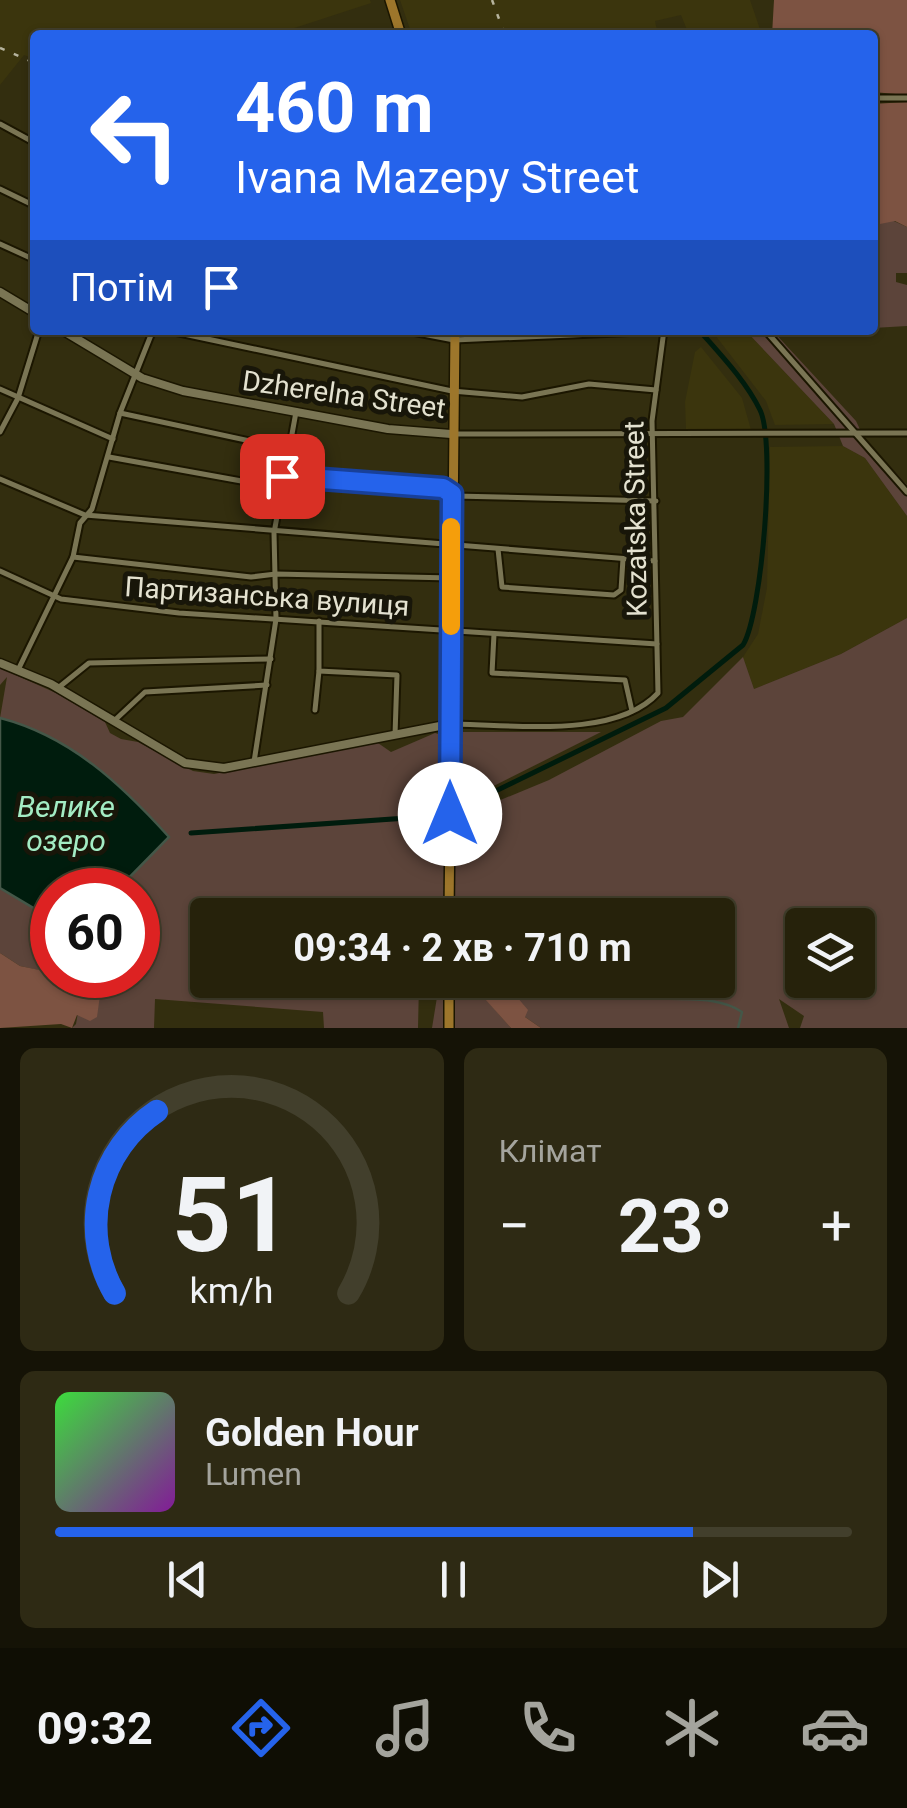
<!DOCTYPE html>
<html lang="uk">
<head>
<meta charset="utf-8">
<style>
	body { margin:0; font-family:Roboto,sans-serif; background:#2e2a14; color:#f1f3f6; height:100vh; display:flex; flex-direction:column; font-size:38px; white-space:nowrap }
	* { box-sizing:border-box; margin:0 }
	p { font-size:32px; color:#a4a49d }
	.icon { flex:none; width:55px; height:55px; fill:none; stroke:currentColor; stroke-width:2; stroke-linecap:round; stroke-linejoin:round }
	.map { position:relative; height:1028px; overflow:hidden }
	.panel { display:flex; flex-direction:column; gap:20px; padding:20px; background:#151306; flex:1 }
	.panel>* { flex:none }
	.hud { position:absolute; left:30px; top:30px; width:848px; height:305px; border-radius:10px; box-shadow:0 2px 8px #0004,0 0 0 2px #423f2c; background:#2563eb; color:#fff; overflow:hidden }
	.buttons { position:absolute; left:785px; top:908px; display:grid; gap:20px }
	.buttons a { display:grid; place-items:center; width:90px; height:90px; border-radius:10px; background:#26220b; box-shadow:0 2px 8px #0004,0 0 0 2px #423f2c; font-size:50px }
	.speed { position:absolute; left:30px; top:868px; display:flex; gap:20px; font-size:50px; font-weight:700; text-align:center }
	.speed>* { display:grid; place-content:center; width:130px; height:130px; border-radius:50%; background:#26220b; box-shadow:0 2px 8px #0004,0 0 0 2px #423f2c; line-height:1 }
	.speed .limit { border:15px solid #d22; background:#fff; color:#111 }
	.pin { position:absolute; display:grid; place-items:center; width:85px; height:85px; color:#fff; margin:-42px; border-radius:20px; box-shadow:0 5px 15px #0006 }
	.me { position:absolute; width:110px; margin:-55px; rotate:0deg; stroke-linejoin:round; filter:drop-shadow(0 0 8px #0008) }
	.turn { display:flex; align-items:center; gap:35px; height:210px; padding:0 40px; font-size:45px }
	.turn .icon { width:130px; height:130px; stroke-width:2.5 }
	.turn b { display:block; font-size:70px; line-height:85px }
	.then { display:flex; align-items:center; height:95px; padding:0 40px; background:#0003; gap:20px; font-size:38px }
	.big { font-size:75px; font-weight:700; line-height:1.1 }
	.panel .card { flex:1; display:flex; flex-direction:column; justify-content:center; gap:15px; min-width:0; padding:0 35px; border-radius:15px; background:#2e2a14 }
	.panel .dial { align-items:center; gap:0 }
	.dial svg { height:260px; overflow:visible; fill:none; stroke:#423f2c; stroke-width:7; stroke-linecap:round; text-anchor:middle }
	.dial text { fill:#f1f3f6; stroke:none }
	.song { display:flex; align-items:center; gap:30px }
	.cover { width:120px; height:120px; border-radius:15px; background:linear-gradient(135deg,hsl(120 70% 55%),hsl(290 70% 35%)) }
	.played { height:10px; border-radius:5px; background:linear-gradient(90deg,#2563eb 80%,#423f2c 80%) }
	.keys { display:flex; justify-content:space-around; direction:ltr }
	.heat { display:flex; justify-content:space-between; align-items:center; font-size:55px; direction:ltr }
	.panel .tiles { flex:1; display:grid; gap:20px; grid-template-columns:1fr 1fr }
	.card:last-child { grid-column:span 2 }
	.trip { position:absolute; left:190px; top:898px; width:545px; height:100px; border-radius:10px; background:#26220b; box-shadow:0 2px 8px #0004,0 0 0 2px #423f2c; font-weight:700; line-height:100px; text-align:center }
	.dock { display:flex; height:160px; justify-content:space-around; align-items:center; background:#0f0e04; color:#a4a49d }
	.dock .icon { width:70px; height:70px }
	.dock .on { color:#2563eb }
	.dock b { font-size:45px; color:#f1f3f6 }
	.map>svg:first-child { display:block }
	.built { fill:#3b350d }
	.green { fill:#5c443a; fill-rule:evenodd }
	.forest { fill:#7d5342 }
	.water { fill:#001c0d; stroke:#445748; stroke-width:2.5 }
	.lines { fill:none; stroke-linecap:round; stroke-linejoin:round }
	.stream { stroke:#445748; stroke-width:2.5 }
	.canal { stroke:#001c0d; stroke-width:5 }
	.street-casing { stroke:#1b1600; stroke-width:9 }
	.secondary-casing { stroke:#1b1600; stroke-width:11 }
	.primary-casing { stroke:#1b1600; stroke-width:12 }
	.street { stroke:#7a7554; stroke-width:5 }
	.secondary { stroke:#7a7554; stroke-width:8 }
	.primary { stroke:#9d762b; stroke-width:9 }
	.rail { stroke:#b6b49e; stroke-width:2.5; stroke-dasharray:5 10; stroke-linecap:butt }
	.route-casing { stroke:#184099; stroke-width:25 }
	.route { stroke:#2563eb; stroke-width:18 }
	.slow { stroke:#f59e0b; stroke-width:18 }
	.labels { text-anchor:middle; stroke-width:10; stroke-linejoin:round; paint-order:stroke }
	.street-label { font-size:28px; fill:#e4e2d0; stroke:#181609 }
	.water-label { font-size:30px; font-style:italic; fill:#a3ecc4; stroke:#181609 }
</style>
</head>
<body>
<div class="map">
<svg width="907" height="1028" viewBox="0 0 907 1028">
	<rect width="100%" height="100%" fill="#332e0f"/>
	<!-- built -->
	<g class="built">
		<path d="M0,0H370L371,3L273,35H35V59L24,55L0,85Z"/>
		<path d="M400,0H750L762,35H689L681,15L655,21L658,35H412Z"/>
		<path d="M725,330H745L834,424L775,425L766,401L715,335Z"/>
		<path d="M701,347L742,398L751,430L686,429L685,402L695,352Z"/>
		<path d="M843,446L865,458L907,516V618L841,654L754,689L743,657L758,634L767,588L770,447Z"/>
	</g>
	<!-- green -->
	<g class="green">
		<path d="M874,212L907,227V273H896V282L907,285V326L873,328Z"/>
		<path d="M745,330H772L856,421L864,438L907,485V516L865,458L843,446L834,424Z"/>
		<path d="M907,618V1028H800L804,1016L779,999L789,1028H541L525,1017L511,990L515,980H718V915H208V980H427L419,984L418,1028H324L323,1012L155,999L154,1028H72L76,1024L82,988L63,975H138V890H117L169,837C115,784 75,737 0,718L7,677L0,685V668L56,693L105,722L110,733L121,739L138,742L193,771L214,774L378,743L391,752L435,733L456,739L460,732H601L462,802L464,815L549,780L661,721L683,717L743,657L754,689L841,654ZM802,925H858V980H802Z"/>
		<path d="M0,888L52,919V973L20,966L0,953Z"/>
		<path d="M430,980H480L477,989L511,1028H432L438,991Z"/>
	</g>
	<!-- forest -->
	<g class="forest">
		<path d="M774,0H907V95L873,92L872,35H772Z"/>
		<path d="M907,102V227L895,221L880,224L873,212L872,104Z"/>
		<path d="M0,953L20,966L69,976L100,995L97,1017L90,1021L77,1015L72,1028L61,1024L0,1028Z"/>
		<path d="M480,980H515L511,990L528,1010L525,1017L541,1028H511L476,989Z"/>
	</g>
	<!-- water -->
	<path class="water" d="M0,718C70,736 121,784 169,837L117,890H52V919L0,888Z"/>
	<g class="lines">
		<!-- stream -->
		<g class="stream">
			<path d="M471,911L487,915"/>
			<path d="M612,980C648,1014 704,986 742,1012L738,1028"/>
		</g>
		<!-- canal -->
		<g class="canal">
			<path d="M463,807L666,708L743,645C762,614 776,442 760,410C746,381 720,354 699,330"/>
			<path d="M191,833L436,816"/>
		</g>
		<!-- street casing -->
		<g class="street-casing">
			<g id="street">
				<path d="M872,98H907"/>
				<path d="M0,124L35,143"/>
				<path d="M0,189L35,206"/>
				<path d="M0,244L35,260"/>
				<path d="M165,330L452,391L522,397L589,384L656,390"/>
				<path d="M402,330L454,340L663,331"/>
				<path d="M765,330L907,492"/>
				<path d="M0,389L113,439"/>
				<path d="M120,413L287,449"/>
				<path d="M0,432L18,398L39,330"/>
				<path d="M455,434L907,433"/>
				<path d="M109,457L280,488"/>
				<path d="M282,476L443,488L455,496L656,501"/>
				<path d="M0,479L85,515L655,561"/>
				<path d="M498,549L502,587L614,595L621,590L623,559"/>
				<path d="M73,557L251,577L276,574L451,578"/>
				<path d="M0,571L61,599L179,613L657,644"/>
				<path d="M319,621V671L397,675L395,735"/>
				<path d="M494,634L492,673L625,680L632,711"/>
				<path d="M18,670L73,557L80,523L92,509L120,413L153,330"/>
				<path d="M58,688L89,663L271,659"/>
				<path d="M315,710L319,671"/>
				<path d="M115,720L145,692L267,685"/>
				<path d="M450,724C510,724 615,740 658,693L652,421L664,330"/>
				<path d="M254,762L276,619L274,533L296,412"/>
			</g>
		</g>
		<!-- secondary casing -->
		<g class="secondary-casing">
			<g id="secondary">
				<path d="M0,292L35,313"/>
				<path d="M62,330L142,378L183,391L388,429L451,434"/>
				<path d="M0,663L51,684L185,763L224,768L450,724"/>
			</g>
		</g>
		<!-- primary casing -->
		<g class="primary-casing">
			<g id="primary">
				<path d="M390,0L401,35"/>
				<path d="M449,915L455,330"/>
				<path d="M449,1028V980"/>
			</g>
		</g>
		<!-- street -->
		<use href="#street" class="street"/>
		<!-- secondary -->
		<use href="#secondary" class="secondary"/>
		<!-- primary -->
		<use href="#primary" class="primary"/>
		<!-- rail -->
		<g class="rail">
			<path d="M492,0L505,35"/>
			<path d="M280,35L287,33"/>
			<path d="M0,48L35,63"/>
		</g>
	</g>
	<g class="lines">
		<!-- route casing -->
		<g class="route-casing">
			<path id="route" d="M282,476L443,488L452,494L450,814"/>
		</g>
		<!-- route -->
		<use href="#route" class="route"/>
		<!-- slow -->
		<path class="slow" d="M451,626V527"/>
	</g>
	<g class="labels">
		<!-- street labels -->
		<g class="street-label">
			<text transform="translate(344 394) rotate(8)" y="10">Dzherelna Street</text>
			<text transform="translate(635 519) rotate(-91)" y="10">Kozatska Street</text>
			<text transform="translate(267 596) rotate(4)" y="10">Партизанська вулиця</text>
		</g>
		<!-- water labels -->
		<g class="water-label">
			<text x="66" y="817">Велике<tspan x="66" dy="34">озеро</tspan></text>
		</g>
	</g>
</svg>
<div class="buttons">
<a><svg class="icon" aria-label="layers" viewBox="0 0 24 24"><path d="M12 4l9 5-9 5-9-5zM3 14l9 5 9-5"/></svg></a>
</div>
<div class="speed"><div class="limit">60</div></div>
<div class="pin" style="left:282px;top:476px;background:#d93025"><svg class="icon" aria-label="arrive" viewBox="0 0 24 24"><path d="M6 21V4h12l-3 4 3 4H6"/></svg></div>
<svg class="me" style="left:450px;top:814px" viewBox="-20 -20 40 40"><circle r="19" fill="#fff"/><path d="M0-13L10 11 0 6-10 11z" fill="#2563eb"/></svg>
<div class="trip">09:34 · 2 хв · 710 m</div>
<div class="hud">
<div class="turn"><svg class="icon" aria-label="left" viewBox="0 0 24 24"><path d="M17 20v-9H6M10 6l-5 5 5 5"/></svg><div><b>460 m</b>Ivana Mazepy Street</div></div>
<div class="then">Потім<svg class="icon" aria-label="arrive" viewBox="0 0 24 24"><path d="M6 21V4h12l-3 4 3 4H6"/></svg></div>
</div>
</div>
<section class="panel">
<div class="tiles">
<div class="card dial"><svg viewBox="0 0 100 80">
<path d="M14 69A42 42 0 1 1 86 69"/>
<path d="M14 69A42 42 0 0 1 27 13" stroke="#2563eb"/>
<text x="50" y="56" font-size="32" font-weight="700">51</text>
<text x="50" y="72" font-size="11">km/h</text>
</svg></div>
<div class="card"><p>Клімат</p>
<div class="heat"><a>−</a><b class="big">23°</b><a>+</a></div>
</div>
<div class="card">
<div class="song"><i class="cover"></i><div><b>Golden Hour</b><p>Lumen</p></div></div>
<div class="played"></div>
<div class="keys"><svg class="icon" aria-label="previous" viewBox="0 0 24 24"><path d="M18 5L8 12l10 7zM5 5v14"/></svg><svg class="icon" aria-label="pause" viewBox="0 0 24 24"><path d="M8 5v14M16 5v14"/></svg><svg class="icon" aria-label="next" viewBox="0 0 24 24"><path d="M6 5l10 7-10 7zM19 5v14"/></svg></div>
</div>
</div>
</section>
<nav class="dock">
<b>09:32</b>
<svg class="icon on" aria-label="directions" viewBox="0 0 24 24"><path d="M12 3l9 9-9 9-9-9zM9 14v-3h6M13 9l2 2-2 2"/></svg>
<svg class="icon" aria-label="music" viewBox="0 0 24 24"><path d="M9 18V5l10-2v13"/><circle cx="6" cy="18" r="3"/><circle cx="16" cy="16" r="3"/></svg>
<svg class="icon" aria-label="phone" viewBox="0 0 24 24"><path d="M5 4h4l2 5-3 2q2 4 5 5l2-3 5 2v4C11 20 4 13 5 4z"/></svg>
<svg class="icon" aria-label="climate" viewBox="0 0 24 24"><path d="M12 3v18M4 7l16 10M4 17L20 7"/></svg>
<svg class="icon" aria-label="car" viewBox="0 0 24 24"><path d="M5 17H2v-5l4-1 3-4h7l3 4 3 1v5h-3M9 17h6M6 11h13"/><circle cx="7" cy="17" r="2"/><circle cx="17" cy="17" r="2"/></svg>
</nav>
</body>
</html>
